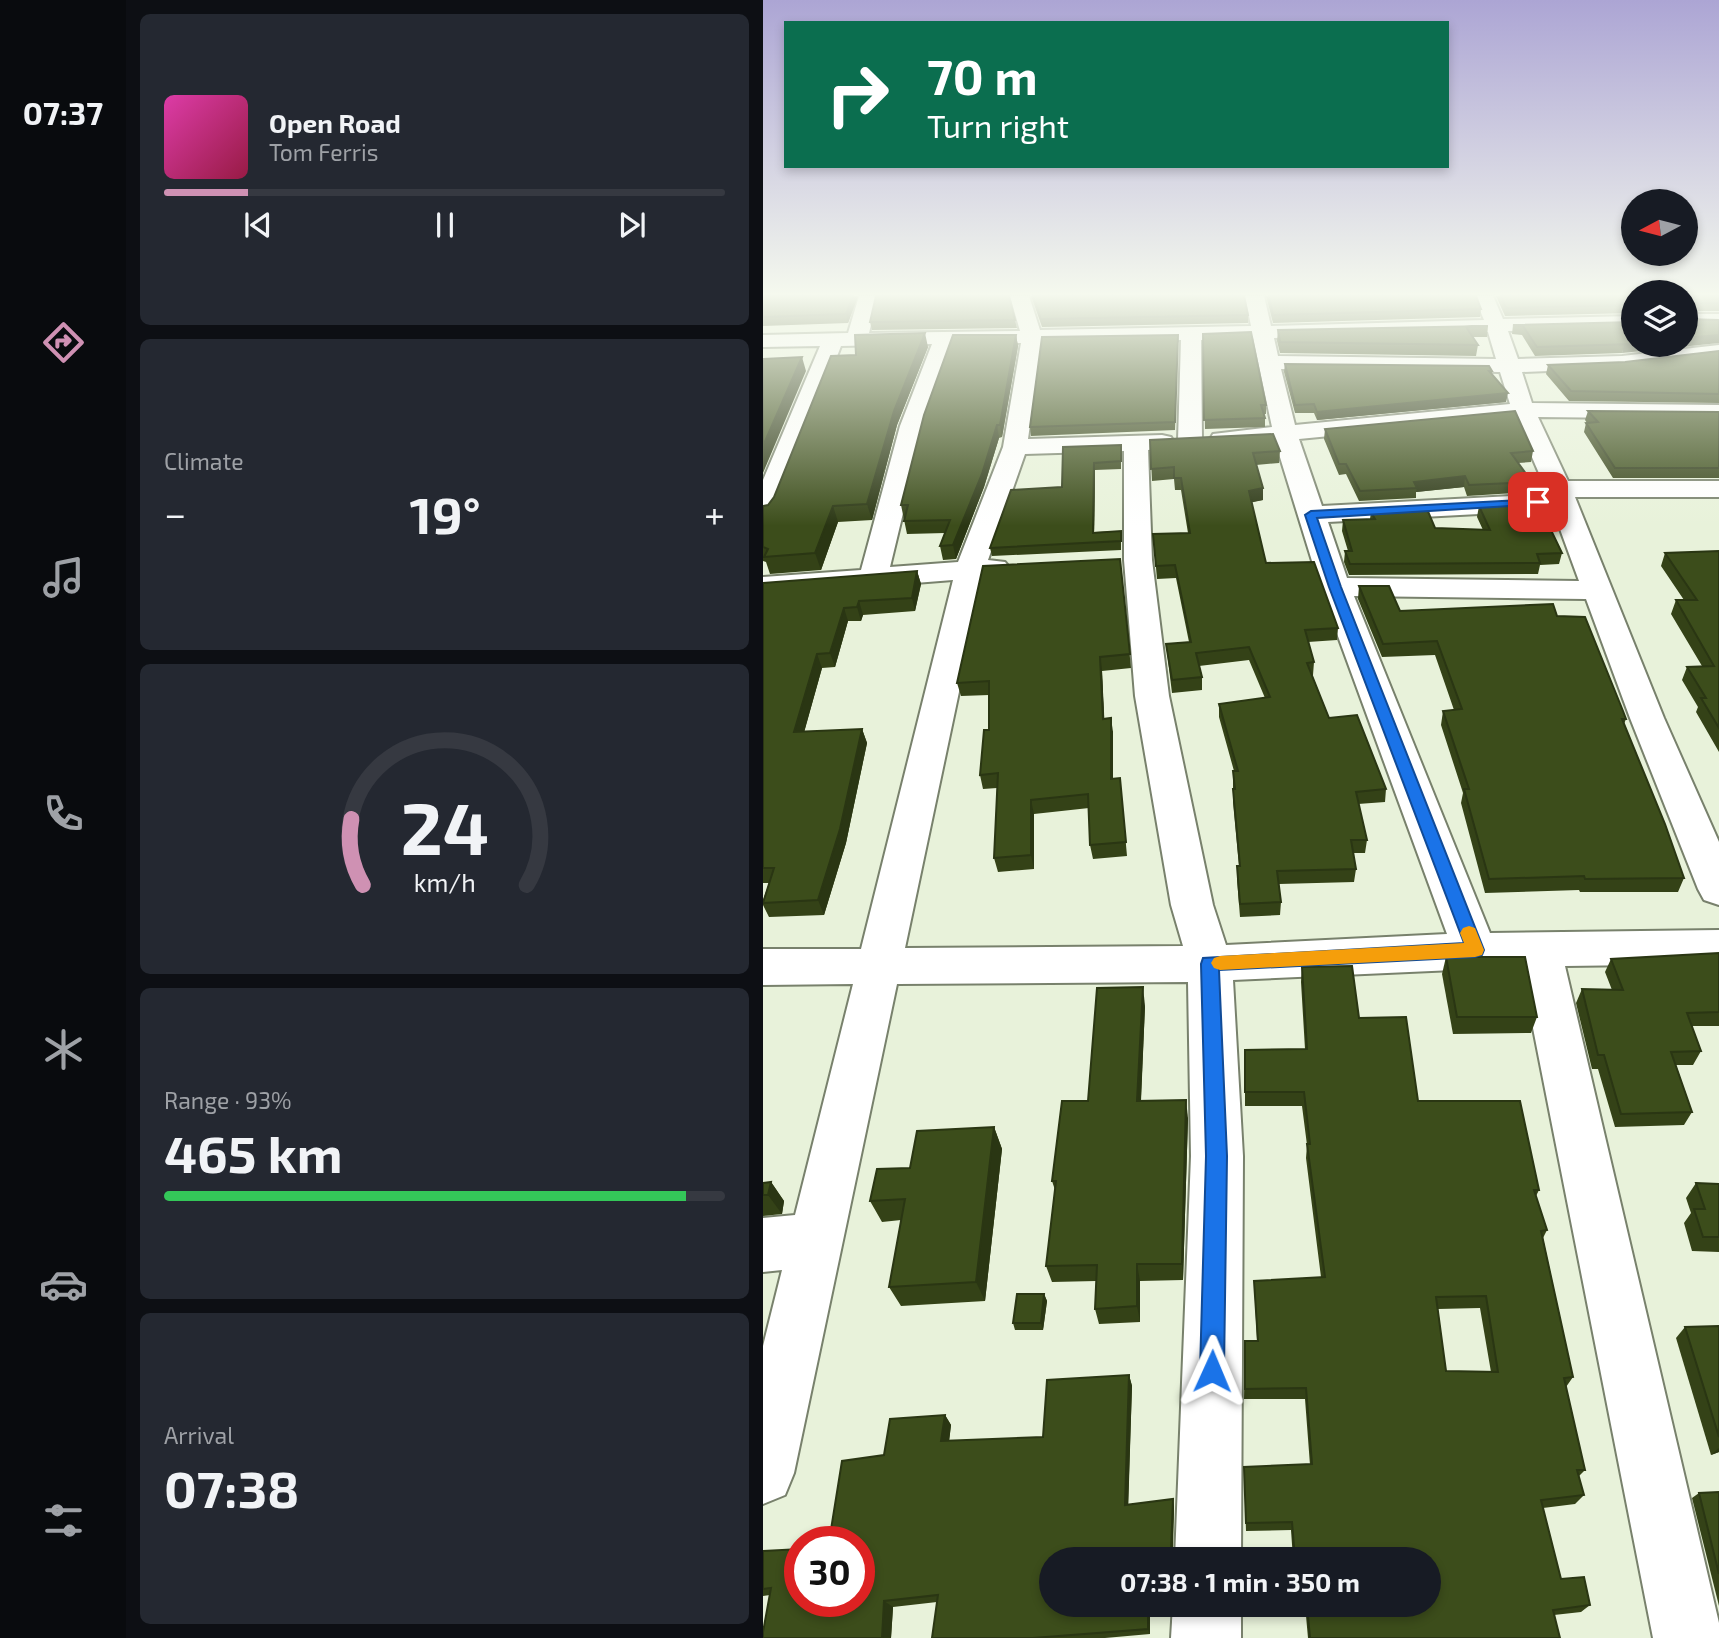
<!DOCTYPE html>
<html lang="en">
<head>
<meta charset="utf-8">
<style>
	body { margin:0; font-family:"Exo 2",sans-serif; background:#242831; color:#f1f3f6; height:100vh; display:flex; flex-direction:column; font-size:26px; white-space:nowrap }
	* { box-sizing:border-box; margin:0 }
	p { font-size:23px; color:#9ea1a6 }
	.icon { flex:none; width:38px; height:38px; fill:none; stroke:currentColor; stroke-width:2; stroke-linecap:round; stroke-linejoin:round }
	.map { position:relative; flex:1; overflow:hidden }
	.panel { display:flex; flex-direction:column; gap:14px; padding:14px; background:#0d0f14; width:637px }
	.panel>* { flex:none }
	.hud { position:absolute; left:21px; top:21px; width:665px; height:147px; border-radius:0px; box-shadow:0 4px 10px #0003; background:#0b6e4f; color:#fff; overflow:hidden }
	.needle { width:46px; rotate:263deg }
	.controls { position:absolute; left:858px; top:189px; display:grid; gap:14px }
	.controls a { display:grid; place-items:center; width:77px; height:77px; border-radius:50%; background:#171b24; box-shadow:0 4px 10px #0003; font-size:35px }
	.speed { position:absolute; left:21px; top:1526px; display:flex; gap:14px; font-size:35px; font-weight:700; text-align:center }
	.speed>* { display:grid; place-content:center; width:91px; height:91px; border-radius:50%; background:#171b24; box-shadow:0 4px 10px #0003; line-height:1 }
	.speed .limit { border:10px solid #d22; background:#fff; color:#111 }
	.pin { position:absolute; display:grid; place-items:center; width:60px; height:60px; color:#fff; margin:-30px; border-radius:14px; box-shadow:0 4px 10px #0006 }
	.me { position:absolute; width:77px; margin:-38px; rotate:1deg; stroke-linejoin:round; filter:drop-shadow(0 0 5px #0008) }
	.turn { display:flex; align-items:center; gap:24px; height:147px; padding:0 28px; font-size:32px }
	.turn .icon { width:91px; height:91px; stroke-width:2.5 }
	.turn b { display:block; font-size:49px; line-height:60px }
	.big { font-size:52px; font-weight:700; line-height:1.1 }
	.panel .card { flex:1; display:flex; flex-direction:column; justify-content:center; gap:10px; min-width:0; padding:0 24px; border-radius:10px; background:#242831 }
	.panel .dial { align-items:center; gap:0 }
	.dial svg { height:182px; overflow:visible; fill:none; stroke:#363941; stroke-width:7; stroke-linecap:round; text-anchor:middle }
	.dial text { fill:#f1f3f6; stroke:none }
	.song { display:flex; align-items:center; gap:21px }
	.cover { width:84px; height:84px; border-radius:10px; background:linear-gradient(135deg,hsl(320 70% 55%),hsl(340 70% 35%)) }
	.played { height:7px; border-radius:4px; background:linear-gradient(90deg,#cf91b3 15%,#363941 15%) }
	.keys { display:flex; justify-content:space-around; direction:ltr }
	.heat { display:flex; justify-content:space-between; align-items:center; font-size:38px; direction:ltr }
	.charge { height:10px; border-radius:5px; background:linear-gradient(90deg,#34c759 93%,#363941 0) }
	.trip { position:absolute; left:276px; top:1547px; width:402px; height:70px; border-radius:35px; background:#171b24; box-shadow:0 4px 10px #0003; font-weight:700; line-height:70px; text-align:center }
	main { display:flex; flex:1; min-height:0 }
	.tab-bar { display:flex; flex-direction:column; width:126px; justify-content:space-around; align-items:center; background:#090b0e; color:#9ea1a6 }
	.tab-bar .icon { width:49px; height:49px }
	.tab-bar .active { color:#cf91b3 }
	.tab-bar b { font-size:32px; color:#f1f3f6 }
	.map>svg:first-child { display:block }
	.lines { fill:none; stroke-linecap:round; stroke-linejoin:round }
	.minor-casing { stroke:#78816c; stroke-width:4 }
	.minor { fill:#fff; fill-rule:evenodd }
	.wall { fill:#344217; fill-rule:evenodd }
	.shaded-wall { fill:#2a3613 }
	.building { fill:#3c4d1b; stroke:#2a3613; stroke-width:2; fill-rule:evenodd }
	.route { fill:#1a73e8; stroke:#114b97; stroke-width:2 }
	.slow { fill:#f59e0b }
</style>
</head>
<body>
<main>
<nav class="tab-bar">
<b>07:37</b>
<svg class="icon active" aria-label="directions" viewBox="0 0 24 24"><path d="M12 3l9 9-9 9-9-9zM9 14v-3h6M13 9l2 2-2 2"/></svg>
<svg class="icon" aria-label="music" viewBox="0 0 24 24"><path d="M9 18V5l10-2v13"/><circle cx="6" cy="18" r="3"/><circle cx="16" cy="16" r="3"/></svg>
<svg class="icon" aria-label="phone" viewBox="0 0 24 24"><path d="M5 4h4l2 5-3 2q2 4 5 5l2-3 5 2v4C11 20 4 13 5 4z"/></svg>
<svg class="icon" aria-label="climate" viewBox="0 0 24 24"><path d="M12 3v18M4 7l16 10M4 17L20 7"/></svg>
<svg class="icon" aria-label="car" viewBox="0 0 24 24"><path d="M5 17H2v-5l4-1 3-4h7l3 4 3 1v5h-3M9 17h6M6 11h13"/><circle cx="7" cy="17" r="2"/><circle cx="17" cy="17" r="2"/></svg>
<svg class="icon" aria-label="filters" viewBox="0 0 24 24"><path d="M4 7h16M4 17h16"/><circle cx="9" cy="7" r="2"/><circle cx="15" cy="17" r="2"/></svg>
</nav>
<section class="panel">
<div class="card">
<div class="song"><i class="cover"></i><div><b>Open Road</b><p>Tom Ferris</p></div></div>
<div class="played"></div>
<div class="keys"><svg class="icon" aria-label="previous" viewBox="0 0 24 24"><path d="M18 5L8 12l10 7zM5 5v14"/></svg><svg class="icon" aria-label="pause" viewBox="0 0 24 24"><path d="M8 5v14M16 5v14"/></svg><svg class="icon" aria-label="next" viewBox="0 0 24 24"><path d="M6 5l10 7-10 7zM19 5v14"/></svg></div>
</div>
<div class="card"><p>Climate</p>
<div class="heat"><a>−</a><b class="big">19°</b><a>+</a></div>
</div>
<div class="card dial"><svg viewBox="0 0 100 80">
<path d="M14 69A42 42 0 1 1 86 69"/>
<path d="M14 69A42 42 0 0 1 9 40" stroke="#cf91b3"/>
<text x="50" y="56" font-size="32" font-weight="700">24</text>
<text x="50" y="72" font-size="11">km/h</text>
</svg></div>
<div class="card"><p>Range · 93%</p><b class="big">465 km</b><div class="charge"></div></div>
<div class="card"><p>Arrival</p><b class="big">07:38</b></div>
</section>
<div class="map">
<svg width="956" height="1638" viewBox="0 0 956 1638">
	<rect width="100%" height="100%" fill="#e8f2da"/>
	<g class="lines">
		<!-- minor casing -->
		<g class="minor-casing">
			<g id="minor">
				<path d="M96,296H115L106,333L257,331L247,296H266L277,330L488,326L482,296H501L508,326L721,320L711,296H730L740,319L870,316V328L745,331L755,359L859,356L956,345V357L859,368L759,372L769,403L956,405V419L775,417L805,481H956V497H812L901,718L956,842V905L941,900L935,889L867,718L823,599L591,596L727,933L956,930V964L802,966L956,1623V1638H890L758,967L470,980L480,1156L478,1559H412L428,1156L425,982L134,984L31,1473L22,1495L0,1504V1346L19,1270L0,1272V1218L32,1215L90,984L0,985V949H98L190,580L0,595V577L98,570L137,426L169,344L78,346L14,512L10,518L0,520V480L57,346L0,347V335L85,333ZM725,332L733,359L515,356L511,338ZM490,338L509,427L450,434L447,439L450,444L459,446L512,441L557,587L684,934L463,945L450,905L406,696L389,560L385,450L408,447L411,442L408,437L399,435L265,439L278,343L418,340L415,440L418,445L427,447L436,445L439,440L438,340ZM258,343L240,447L195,562L127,567L161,426L190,344ZM518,369L737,372L747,404L532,425ZM752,418L785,494L559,506L536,439ZM361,451V560L372,696L408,905L420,946L142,948L220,578L242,574L247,568L242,562L225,560L262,454ZM790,510L816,581L584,578L565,522Z"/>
				<rect x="922" y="314" width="34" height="12"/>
				<path d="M410,1605H478V1638H408Z"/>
			</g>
		</g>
		<!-- minor -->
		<use href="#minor" class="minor"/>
	</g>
	<!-- wall -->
	<g class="wall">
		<path d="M0,296H95L85,323L0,326Z"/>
		<path d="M268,296H481L485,315V323L279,327Z"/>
		<path d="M503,296H713L718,309L717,317L510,323Z"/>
		<path d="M733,296H870V313L742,316Z"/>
		<rect x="922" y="296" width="34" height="15"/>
		<path d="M252,320L254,328L109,330L107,322Z"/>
		<path d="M870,322L859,353L772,356L759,335L749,334L750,325Z"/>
		<path d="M725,326L724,337H710L715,345L713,356L517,353L514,341L515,330Z"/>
		<path d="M440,334L503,405V414H501L502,418V427L442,429Z"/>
		<path d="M253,335L255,346L239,437L236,438L221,487L193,559L180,560L177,546L182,533L144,534L138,505Z"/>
		<path d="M415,335L412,430L268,436L267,427Z"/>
		<path d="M165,347L134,425L109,520L75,522L58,570L7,574L3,562L0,561V506L5,505L11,497L93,355Z"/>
		<path d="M956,351V403L806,401L783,374L785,365L862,362Z"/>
		<path d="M522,364L729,371V375L743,402L554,420L551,413H532L521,372Z"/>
		<path d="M825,411L956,412V478H850L821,432L823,423H824L822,420Z"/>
		<path d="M562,429L770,451L768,462L755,463L769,482L767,492L704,496L701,487L653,492V498L596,501L583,474L576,475L561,439Z"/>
		<path d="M387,440L517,451L516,463L493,465L500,488V500L488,502L503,563L575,628L574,640L545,642L551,662L550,675H549L566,718L623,789L622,802L595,804L604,840L602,853H590L593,869L591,882L516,884L518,902L517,915L477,917L474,879V866H476L470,802V771H471L456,717V704L502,698L486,660L436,666L439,677V690L409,693L403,644L426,642L413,578L394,579L390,534L425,533L418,490H412L411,479L389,481Z"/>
		<path d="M300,447L358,453V469L332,470L331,532L358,531V550L229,556L227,548L299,487Z"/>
		<path d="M716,506L799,553L796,564L777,565L775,574L586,575L581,562L582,551H585L579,531L580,520L607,519L608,512L672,528L720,530L714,517Z"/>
		<path d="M956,551V752L933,712L935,707L919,680L924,667L939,666L908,614L913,600H921L898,566L902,553Z"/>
		<path d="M357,559L368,668L339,671L341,719L350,732V779L357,778L364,856L330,859L327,845L326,808L271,814V869L235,872L231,858L234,788L220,789L217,775L226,730V695L198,696L194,683Z"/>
		<path d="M154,571L158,584L152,611L100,615L98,621H85L72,667L59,668L41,732L99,729L104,743L83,843L61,915L6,917L0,905V900L6,883H0V583Z"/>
		<path d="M596,586L637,611L794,616L863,719L861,724L921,878L915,892H817L816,890L722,893L698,803L700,793L678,725L680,711L691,710L672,655L619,657L595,599Z"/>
		<path d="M956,953V1026H929L938,1051L930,1065H913L929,1112L921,1125L852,1127L835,1069H829L813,1003L819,989L849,990L842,972L848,959Z"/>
		<path d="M683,957L774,1017L768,1033L690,1034L679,974Z"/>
		<path d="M539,967L596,1018L655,1101L776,1190L773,1196L784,1230L780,1238L810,1377L803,1387L822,1470L816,1476L821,1495L812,1504L780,1508L798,1579L827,1605L818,1612L791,1615L797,1638H545L542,1605H667V1559H530L528,1530L483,1531L481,1467L547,1465L542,1399H481L482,1341H494L491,1281L558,1277L543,1158L544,1145L539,1106H482V1050L542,1049L538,982ZM717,1308L728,1372L683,1371L675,1309Z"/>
		<path d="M382,1006L378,1101L425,1118L420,1280L377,1281V1322L336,1324L332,1309L333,1281L289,1282L283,1266L292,1190L289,1181L325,1101Z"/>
		<path d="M231,1127L239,1149L222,1301L138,1306L126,1287L138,1220L119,1222L107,1201L147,1168Z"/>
		<path d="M8,1182L21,1201L19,1214L0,1216V1183Z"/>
		<path d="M933,1183L956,1184V1252L929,1251L921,1223L928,1213L923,1198Z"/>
		<path d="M281,1294L284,1301L280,1330H252L250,1323Z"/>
		<path d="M956,1326V1452L948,1455L913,1338L922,1327Z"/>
		<path d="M366,1375L369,1386L365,1505L410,1499L411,1507L410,1553L413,1555L414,1559H289V1605H387V1634L342,1638H169L174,1602L130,1607L128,1638H0V1632L7,1595L0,1596V1551L37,1549V1601H96V1542H66L79,1461L121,1455L127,1419L182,1415L188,1425L186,1441L280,1437L284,1380Z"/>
		<path d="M956,1492V1606L929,1498L936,1493Z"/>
	</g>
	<!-- shaded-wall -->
	<g class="shaded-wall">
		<path d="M90,296H95L85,323L83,314Z"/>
		<path d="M162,333L165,347L134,425L109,520L104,504L131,411Z"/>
		<path d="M253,335L255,346L239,437L237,425Z"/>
		<path d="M956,335V343L859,353L861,344H870V345H922V338Z"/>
		<path d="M39,357L43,371L0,473V446Z"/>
		<path d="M745,393L743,402L554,420V412Z"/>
		<path d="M234,425L236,438L221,487L193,559L190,545Z"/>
		<path d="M331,463L332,470L331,541L330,533Z"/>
		<path d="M702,476L701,487L653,492L654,488L651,482Z"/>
		<path d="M500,488V500L486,503V491Z"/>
		<path d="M70,506L75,522L58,570L52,553Z"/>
		<path d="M154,571L158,584L152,611L149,598Z"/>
		<path d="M96,601L100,615L98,621L94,607Z"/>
		<path d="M81,608L85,621L72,667L67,653Z"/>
		<path d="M54,654L59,668L37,747L31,732Z"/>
		<path d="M337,657L339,671L342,733L340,719Z"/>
		<path d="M348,718L350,732V793L348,779Z"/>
		<path d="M99,729L104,743L83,843L61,915L55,900Z"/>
		<path d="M268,800L271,814V869L268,855Z"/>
		<path d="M380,987L382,1006L377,1119L374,1101Z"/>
		<path d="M423,1100L425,1118L420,1280L419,1264Z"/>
		<path d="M231,1127L239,1149L222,1301L213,1282Z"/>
		<path d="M8,1182L21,1201L19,1214L5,1195Z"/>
		<path d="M374,1264L377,1281V1322L374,1306Z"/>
		<path d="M281,1294L284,1301L280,1330L278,1323Z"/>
		<path d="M366,1375L369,1386L365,1513L362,1505Z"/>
		<path d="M182,1415L188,1425L185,1450L178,1441Z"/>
		<path d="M956,1448V1452L948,1455Z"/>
		<path d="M410,1499L411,1507L409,1559L408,1552Z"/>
		<path d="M121,1601L130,1607L128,1638H119Z"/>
		<path d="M385,1605H387V1634L385,1629Z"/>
	</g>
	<!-- building -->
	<g class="building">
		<path d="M0,296H90L83,314L0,317Z"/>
		<path d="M113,296H246L252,320L107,322Z"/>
		<path d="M270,296H481L485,315L278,319Z"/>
		<path d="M506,296H713L718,309L510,315Z"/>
		<path d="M738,296H870V305L743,308Z"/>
		<path d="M922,296H956V303H924L922,305Z"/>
		<path d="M922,312L923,319L956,320V335L922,338Z"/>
		<path d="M870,322V344L774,347L760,326L750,325Z"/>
		<path d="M725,326L703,327L715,345L517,342L515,330Z"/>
		<path d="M488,332L503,405H498L502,418L441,420L440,334Z"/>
		<path d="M162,333L131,411L104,504L70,506L52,553L1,557L5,549L0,547V506L5,505L11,497L68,356L93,355L92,335Z"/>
		<path d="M190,335H253L237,425H234L219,474L190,545L177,546L187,520L141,521L145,505H138L161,415Z"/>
		<path d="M415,335L412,422L267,427L279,337Z"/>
		<path d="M956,351V394L808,391L785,365L862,362Z"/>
		<path d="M39,357L0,446V359Z"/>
		<path d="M522,364L726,366L729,371H726L745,393L554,412L551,404L532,405Z"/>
		<path d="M752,411L770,451L748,453L769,482L706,485L702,476L651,482L654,488L597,491L583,464H576L562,429Z"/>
		<path d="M825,411L956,412V468H852L823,423L835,422Z"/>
		<path d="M510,434L517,451L490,453L500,488L486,491L503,563L551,562L575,628L542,630L551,662L544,663L566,718L594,715L623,789L593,792L604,840H588L593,869L514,871L518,902L477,904L474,866H477L470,789H472L470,771H475L456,704L507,697L486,647L433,653L439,677L409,680L403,644L428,642L412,565L393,566L390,534L427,533L418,478H411V467L388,469L387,440Z"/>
		<path d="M358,445V461L331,463L330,533L358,531V541L227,548L248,490L299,487L300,447Z"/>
		<path d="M775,503L799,553L774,554L777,563L587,564L582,551H589L580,520L612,519L608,512L664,509L672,528L727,530L716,506Z"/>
		<path d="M956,551V728L938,698H943L924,667L951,666L913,600H934L902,553Z"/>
		<path d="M357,559L367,654L337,657L340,719L348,718V779L357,778L363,842L327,845L325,794L268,800V855L231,858L235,773L217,775L221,730H226V681L194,683L220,566Z"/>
		<path d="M154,571L149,598L96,601L94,607L81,608L67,653L54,654L31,732L99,729L77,829L55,900L0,903L11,868H0V583Z"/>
		<path d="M596,586H626L637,611L790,604L794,616L822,617L860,711L863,719H859L902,824L921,878L822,879L821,876L726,879L701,789H706L680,711L699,709L674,641L620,644Z"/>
		<path d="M956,953V1012L924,1013L938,1051L908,1052L929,1112L858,1114L841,1055H835L819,989L860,990L848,959Z"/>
		<path d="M683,957H762L774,1017H694Z"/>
		<path d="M589,966L596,1018L643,1017L655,1101H757L776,1190H771L784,1230L778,1231L810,1377L801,1378L822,1470H814L821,1495L778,1500L798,1579L821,1577L827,1605L790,1610L797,1638H547L544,1605H667V1559H532L529,1522L483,1523L481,1467L549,1464L543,1388L482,1389V1341H495L491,1281L562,1277L544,1144H547L541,1092H482V1050L544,1049L539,967ZM723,1296L735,1372L683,1371L673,1297Z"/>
		<path d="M380,987L374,1101L423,1100L419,1264H374V1306L332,1309L334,1265L283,1266L293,1181H289L299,1101H325L334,988Z"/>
		<path d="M231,1127L213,1282L126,1287L142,1199L107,1201L114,1169L147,1168L154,1131Z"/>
		<path d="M8,1182L5,1195H0V1183Z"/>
		<path d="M933,1183L956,1184V1237H940L931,1209H942Z"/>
		<path d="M254,1294H281L278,1323H250Z"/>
		<path d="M956,1326V1437L922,1327Z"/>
		<path d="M366,1375L362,1505L410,1499L408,1552L413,1555L414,1559H289V1605H385V1629L270,1638H169L175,1595L121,1601L119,1638H0V1632L8,1588L0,1589V1551L37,1549V1601H96V1542H66L79,1461L121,1455L127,1419L182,1415L178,1441L280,1437L284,1380Z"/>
		<path d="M956,1492V1574L936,1493Z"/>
	</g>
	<!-- sky -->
	<linearGradient id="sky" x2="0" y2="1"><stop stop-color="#aca5d4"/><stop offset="0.56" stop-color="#f5f9ee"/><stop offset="1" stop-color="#f5f9ee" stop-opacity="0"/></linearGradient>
	<rect width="956" height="526" fill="url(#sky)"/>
	<!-- route -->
	<path class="route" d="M775,499L779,500V504L554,518L578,587L721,950L719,955L712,957L456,970L464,1156L461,1371L458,1380L449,1383L440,1380L437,1371L443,1156L438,964L440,958L701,943L566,587L542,515L548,511Z"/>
	<!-- slow -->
	<path class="slow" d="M706,926L712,928L721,950L719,955L712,957L457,970L451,968L448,963L451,958L457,956L701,943L697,933L700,928Z"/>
</svg>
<div class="controls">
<a><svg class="needle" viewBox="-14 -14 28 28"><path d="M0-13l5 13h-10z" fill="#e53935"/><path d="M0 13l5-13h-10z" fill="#9ea1a6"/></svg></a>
<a><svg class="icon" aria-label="layers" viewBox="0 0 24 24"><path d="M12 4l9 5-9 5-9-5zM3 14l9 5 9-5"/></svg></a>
</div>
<div class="speed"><div class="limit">30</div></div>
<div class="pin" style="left:775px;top:502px;background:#d93025"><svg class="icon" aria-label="arrive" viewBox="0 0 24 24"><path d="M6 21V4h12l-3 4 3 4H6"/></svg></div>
<svg class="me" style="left:449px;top:1371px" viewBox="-20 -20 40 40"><path d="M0-17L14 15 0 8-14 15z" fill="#1a73e8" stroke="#fff" stroke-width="4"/></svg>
<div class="trip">07:38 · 1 min · 350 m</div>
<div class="hud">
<div class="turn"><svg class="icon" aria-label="right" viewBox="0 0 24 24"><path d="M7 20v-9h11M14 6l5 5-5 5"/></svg><div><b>70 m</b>Turn right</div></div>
</div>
</div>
</main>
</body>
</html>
